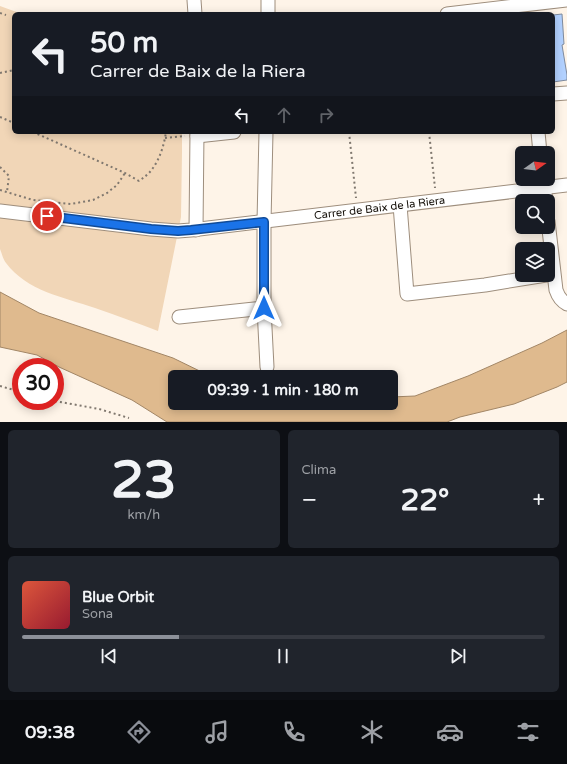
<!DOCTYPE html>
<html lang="es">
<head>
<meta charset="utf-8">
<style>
	body { margin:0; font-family:"Varela Round",sans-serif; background:#20242c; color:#f1f3f6; height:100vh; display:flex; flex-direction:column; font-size:15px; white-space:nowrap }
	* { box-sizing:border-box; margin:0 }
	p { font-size:13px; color:#9ea1a6 }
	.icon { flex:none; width:22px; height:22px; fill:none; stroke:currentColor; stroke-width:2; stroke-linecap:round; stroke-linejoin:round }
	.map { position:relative; height:422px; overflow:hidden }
	.panel { display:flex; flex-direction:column; gap:8px; padding:8px; background:#0d0f14; flex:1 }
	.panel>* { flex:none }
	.guide { position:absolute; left:12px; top:12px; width:543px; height:122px; border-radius:6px; box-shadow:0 2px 10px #0003; background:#171b24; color:#f1f3f6; overflow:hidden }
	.needle { width:26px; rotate:76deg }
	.controls { position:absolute; left:515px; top:146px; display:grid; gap:8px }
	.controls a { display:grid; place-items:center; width:40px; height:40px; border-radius:6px; background:#171b24; box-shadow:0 2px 10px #0003; font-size:20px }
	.speed { position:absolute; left:12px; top:358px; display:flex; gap:8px; font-size:20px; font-weight:700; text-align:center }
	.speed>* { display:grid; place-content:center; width:52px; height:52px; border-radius:50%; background:#171b24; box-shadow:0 2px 10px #0003; line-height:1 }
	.speed .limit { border:6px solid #d22; background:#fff; color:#111 }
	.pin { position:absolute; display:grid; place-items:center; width:34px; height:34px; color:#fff; margin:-17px; border:2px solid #fff; border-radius:50%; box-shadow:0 1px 4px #0007 }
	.me { position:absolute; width:44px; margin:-22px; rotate:0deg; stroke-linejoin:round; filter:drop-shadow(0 0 3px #0008) }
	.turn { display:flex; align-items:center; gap:14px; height:84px; padding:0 12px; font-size:18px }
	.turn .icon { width:52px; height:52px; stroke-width:2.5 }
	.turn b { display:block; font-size:28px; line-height:34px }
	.lanes { display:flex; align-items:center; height:38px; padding:0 12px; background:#0003; justify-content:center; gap:20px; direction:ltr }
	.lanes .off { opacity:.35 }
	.big { font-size:30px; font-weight:800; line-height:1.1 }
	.panel .card { flex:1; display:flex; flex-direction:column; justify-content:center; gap:6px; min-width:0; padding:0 14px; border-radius:6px; background:#20242c }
	.panel .dial { align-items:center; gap:0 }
	.dial b { font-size:52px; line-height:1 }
	.song { display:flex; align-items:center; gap:12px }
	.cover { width:48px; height:48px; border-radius:6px; background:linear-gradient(135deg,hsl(10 70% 55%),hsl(350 70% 35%)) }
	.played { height:4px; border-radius:2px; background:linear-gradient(90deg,#8c9099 30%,#363941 30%) }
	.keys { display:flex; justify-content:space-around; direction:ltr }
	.heat { display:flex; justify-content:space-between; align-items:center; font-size:22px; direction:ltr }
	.panel .tiles { flex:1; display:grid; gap:8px; grid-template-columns:1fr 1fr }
	.card:last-child { grid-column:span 2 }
	.trip { position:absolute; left:168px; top:370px; width:230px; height:40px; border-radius:6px; background:#171b24; box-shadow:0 2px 10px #0003; font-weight:800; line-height:40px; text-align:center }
	.tabs { display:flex; height:64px; justify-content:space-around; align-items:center; background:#090b0e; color:#9ea1a6 }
	.tabs .icon { width:28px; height:28px }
	.tabs .selected { color:#8c9099 }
	.tabs b { font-size:18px; color:#f1f3f6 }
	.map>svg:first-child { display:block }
	.green { fill:#f1d6b7 }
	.water { fill:#dfba8e; stroke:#a28666 }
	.building { fill:#b2d1ff; stroke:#7f8b9e }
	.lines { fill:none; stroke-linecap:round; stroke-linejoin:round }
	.street-casing { stroke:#9e8e7d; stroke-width:15 }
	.path { stroke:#80786f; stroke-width:2; stroke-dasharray:2 3; stroke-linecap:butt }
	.street { stroke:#fff; stroke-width:13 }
	.route-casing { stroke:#114b97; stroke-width:10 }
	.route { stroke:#1a73e8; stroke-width:7 }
	.labels { text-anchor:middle; stroke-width:3; stroke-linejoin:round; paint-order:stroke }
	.street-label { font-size:11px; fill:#130e07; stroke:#fff }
</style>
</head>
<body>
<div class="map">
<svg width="567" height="422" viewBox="0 0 567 422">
	<rect width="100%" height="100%" fill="#fef4e8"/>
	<!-- green -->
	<path class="green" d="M0,6L22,14H14V132H182V152L181,217L158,331C137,323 116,315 95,308C63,297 27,291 6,263C3,259 2,254 0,249Z"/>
	<!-- water -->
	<path class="water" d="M0,292L39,313L173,358L212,377H175V403H391V397L415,396L468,376L542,343L567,330V382L557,387L514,404L460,417L447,422H167L132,400L59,367L37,355L0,347Z"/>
	<!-- building -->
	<path class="building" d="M562,14L564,44L562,45L567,75V80L553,82V15Z"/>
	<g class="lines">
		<!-- street casing -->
		<g class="street-casing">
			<g id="street">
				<path d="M194,0L195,14"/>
				<path d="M268,14V0"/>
				<path d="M447,14L566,0"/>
				<path d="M553,94L567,93"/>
				<path d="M266,132L264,222V308L267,367"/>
				<path d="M538,132L540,153"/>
				<path d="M197,136L234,132"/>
				<path d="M543,179L546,201"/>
				<path d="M400,205L407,294L485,285L546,275"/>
				<path id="s1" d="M0,211L151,229L178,231L191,230L567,185"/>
				<path d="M548,221L556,290C558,296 561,301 567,304"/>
				<path d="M196,230L197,132"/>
				<path d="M179,317L264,308"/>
			</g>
		</g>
		<!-- path -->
		<g class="path">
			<path d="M0,13L6,15"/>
			<path d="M0,73L14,70"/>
			<path d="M0,117L14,123"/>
			<path d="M33,132L125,173L139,181C143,178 146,176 149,173C159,162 164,146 166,132"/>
			<path d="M349,132L356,198"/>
			<path d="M429,132L435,188"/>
			<path d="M165,138L185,136"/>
			<path d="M0,167L9,176L7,192"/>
			<path d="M0,190L33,200L71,204L93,200L107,193L117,185L125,173"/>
			<path d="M0,386L21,392"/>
			<path d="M55,401L99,409L129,418"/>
		</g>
		<!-- street -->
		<use href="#street" class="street"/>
	</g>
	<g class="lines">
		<!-- route casing -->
		<g class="route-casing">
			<path id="route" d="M47,216L151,229L178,231L191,230L264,222V308"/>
		</g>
		<!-- route -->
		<use href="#route" class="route"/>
	</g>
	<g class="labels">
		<!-- street labels -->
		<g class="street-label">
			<text dy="4" stroke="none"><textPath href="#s1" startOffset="382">Carrer de Baix de la Riera</textPath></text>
		</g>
	</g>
</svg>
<div class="controls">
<a><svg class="needle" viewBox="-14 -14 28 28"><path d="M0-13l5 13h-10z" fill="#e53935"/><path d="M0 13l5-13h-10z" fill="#9ea1a6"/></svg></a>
<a><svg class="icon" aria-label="search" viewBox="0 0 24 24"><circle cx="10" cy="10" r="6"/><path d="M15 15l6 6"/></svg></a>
<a><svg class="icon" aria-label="layers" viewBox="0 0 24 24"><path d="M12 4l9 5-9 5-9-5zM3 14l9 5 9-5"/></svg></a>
</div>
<div class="speed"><div class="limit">30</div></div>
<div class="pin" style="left:47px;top:216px;background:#d93025"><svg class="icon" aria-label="arrive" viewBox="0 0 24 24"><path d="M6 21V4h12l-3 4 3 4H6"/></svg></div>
<svg class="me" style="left:264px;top:308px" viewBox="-20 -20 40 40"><path d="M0-17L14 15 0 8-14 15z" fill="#1a73e8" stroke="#fff" stroke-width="4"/></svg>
<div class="trip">09:39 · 1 min · 180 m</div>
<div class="guide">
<div class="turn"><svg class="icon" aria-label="left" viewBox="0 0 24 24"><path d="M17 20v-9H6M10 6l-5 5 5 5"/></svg><div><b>50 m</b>Carrer de Baix de la Riera</div></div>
<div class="lanes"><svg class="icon" aria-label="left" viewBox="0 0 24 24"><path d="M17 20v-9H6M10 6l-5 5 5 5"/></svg><svg class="icon off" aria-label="ahead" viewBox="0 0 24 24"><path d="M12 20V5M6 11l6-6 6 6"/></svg><svg class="icon off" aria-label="right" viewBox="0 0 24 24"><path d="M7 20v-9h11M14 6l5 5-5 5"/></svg></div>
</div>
</div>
<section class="panel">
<div class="tiles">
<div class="card dial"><b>23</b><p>km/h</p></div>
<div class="card"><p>Clima</p>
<div class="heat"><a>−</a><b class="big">22°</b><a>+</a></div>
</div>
<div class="card">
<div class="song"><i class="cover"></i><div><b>Blue Orbit</b><p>Sona</p></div></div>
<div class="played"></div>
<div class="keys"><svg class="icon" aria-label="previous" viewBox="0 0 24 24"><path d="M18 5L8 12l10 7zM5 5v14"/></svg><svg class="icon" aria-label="pause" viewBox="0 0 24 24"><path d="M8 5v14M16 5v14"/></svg><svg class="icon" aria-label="next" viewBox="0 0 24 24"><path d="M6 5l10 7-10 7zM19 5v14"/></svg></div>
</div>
</div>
</section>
<nav class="tabs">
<b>09:38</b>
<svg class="icon selected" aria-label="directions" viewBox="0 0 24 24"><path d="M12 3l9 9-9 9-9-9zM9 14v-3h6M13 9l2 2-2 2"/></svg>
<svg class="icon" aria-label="music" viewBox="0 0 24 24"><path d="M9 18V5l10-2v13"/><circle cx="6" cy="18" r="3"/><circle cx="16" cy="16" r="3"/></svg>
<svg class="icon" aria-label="phone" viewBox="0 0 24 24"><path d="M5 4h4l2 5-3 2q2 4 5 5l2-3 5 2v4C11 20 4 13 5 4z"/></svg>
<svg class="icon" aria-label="climate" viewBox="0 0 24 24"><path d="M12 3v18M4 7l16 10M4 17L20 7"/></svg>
<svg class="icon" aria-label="car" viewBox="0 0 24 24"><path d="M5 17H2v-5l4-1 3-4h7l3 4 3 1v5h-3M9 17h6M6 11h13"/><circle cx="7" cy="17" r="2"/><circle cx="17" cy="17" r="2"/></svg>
<svg class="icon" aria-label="filters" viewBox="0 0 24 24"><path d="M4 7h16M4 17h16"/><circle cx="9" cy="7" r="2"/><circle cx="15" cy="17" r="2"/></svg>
</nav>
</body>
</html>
